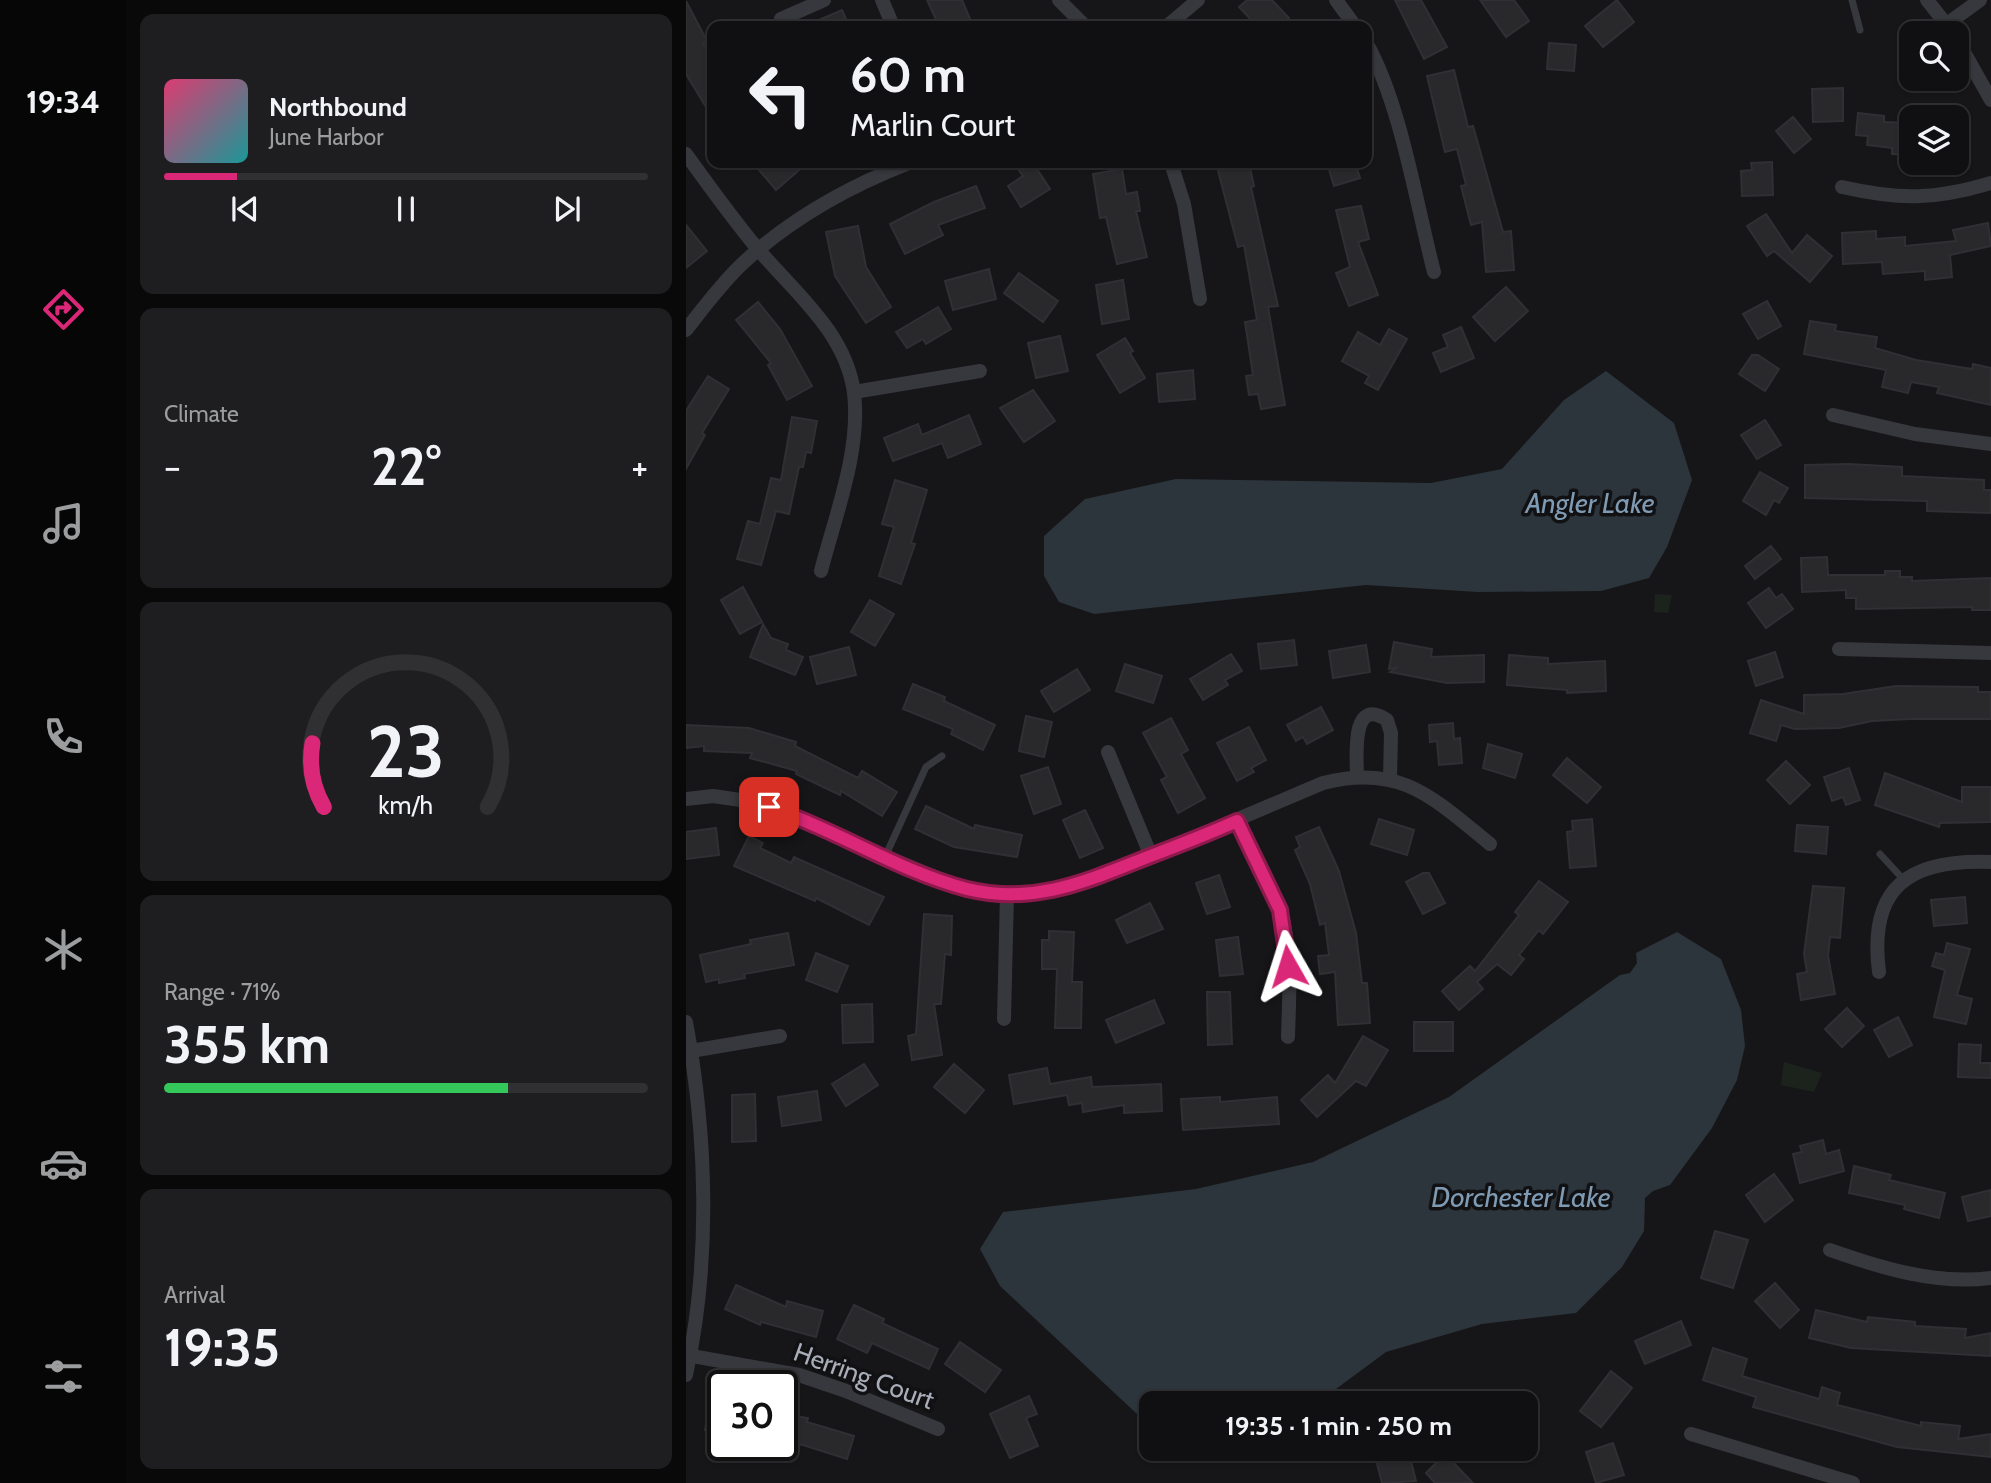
<!DOCTYPE html>
<html lang="en">
<head>
<meta charset="utf-8">
<style>
	body { margin:0; font-family:Cabin,sans-serif; background:#1e1e20; color:#f1f3f6; height:100vh; display:flex; flex-direction:column; font-size:26px; white-space:nowrap }
	* { box-sizing:border-box; margin:0 }
	p { font-size:23px; color:#9c9d9f }
	.icon { flex:none; width:38px; height:38px; fill:none; stroke:currentColor; stroke-width:2; stroke-linecap:round; stroke-linejoin:round }
	.map { position:relative; flex:1; overflow:hidden }
	.details { display:flex; flex-direction:column; gap:14px; padding:14px; background:#09090a; width:560px }
	.details>* { flex:none }
	.hud { position:absolute; left:21px; top:21px; width:665px; height:147px; border-radius:14px; box-shadow:0 2px 5px #0004,0 0 0 2px #303032; background:#101012; color:#f1f3f6; overflow:hidden }
	.tools { position:absolute; left:1213px; top:21px; display:grid; gap:14px }
	.tools a { display:grid; place-items:center; width:70px; height:70px; border-radius:14px; background:#101012; box-shadow:0 2px 5px #0004,0 0 0 2px #303032; font-size:35px }
	.speed { position:absolute; left:21px; top:1370px; display:flex; gap:14px; font-size:35px; font-weight:700; text-align:center }
	.speed>* { display:grid; place-content:center; width:91px; height:91px; border-radius:50%; background:#101012; box-shadow:0 2px 5px #0004,0 0 0 2px #303032; line-height:1 }
	.speed .limit { border:4px solid #111; border-radius:10px; background:#fff; color:#111 }
	.pin { position:absolute; display:grid; place-items:center; width:60px; height:60px; color:#fff; margin:-30px; border-radius:14px; box-shadow:0 4px 10px #0006 }
	.me { position:absolute; width:77px; margin:-38px; rotate:354deg; stroke-linejoin:round; filter:drop-shadow(0 0 5px #0008) }
	.turn { display:flex; align-items:center; gap:24px; height:147px; padding:0 28px; font-size:32px }
	.turn .icon { width:91px; height:91px; stroke-width:2.5 }
	.turn b { display:block; font-size:49px; line-height:60px }
	.big { font-size:52px; font-weight:700; line-height:1.1 }
	.details .tile { flex:1; display:flex; flex-direction:column; justify-content:center; gap:10px; min-width:0; padding:0 24px; border-radius:14px; background:#1e1e20 }
	.details .dial { align-items:center; gap:0 }
	.dial svg { height:182px; overflow:visible; fill:none; stroke:#303032; stroke-width:7; stroke-linecap:round; text-anchor:middle }
	.dial text { fill:#f1f3f6; stroke:none }
	.song { display:flex; align-items:center; gap:21px }
	.cover { width:84px; height:84px; border-radius:10px; background:linear-gradient(135deg,hsl(340 70% 55%),hsl(180 70% 35%)) }
	.played { height:7px; border-radius:4px; background:linear-gradient(90deg,#db2777 15%,#303032 15%) }
	.keys { display:flex; justify-content:space-around; direction:ltr }
	.heat { display:flex; justify-content:space-between; align-items:center; font-size:38px; direction:ltr }
	.charge { height:10px; border-radius:5px; background:linear-gradient(90deg,#34c759 71%,#303032 0) }
	.trip { position:absolute; left:453px; top:1391px; width:399px; height:70px; border-radius:14px; background:#101012; box-shadow:0 2px 5px #0004,0 0 0 2px #303032; font-weight:700; line-height:70px; text-align:center }
	main { display:flex; flex:1; min-height:0 }
	.tabs { display:flex; flex-direction:column; width:126px; justify-content:space-around; align-items:center; background:#060607; color:#9c9d9f }
	.tabs .icon { width:49px; height:49px }
	.tabs .active { color:#db2777 }
	.tabs b { font-size:32px; color:#f1f3f6 }
	.map>svg:first-child { display:block }
	.green { fill:#1c231d }
	.water { fill:#2c353c }
	.building { fill:#29292c; stroke:#303034; stroke-width:2 }
	.lines { fill:none; stroke-linecap:round; stroke-linejoin:round }
	.lane { stroke:#37383d; stroke-width:7 }
	.street { stroke:#37383d; stroke-width:14 }
	.route-casing { stroke:#8e194d; stroke-width:18 }
	.route { stroke:#db2777; stroke-width:12 }
	.labels { text-anchor:middle; stroke-width:7; stroke-linejoin:round; paint-order:stroke }
	.street-label { font-size:26px; fill:#a8adb8; stroke:#111113 }
	.water-label { font-size:28px; font-style:italic; fill:#7f9bb3; stroke:#111113 }
</style>
</head>
<body>
<main>
<nav class="tabs">
<b>19:34</b>
<svg class="icon active" aria-label="directions" viewBox="0 0 24 24"><path d="M12 3l9 9-9 9-9-9zM9 14v-3h6M13 9l2 2-2 2"/></svg>
<svg class="icon" aria-label="music" viewBox="0 0 24 24"><path d="M9 18V5l10-2v13"/><circle cx="6" cy="18" r="3"/><circle cx="16" cy="16" r="3"/></svg>
<svg class="icon" aria-label="phone" viewBox="0 0 24 24"><path d="M5 4h4l2 5-3 2q2 4 5 5l2-3 5 2v4C11 20 4 13 5 4z"/></svg>
<svg class="icon" aria-label="climate" viewBox="0 0 24 24"><path d="M12 3v18M4 7l16 10M4 17L20 7"/></svg>
<svg class="icon" aria-label="car" viewBox="0 0 24 24"><path d="M5 17H2v-5l4-1 3-4h7l3 4 3 1v5h-3M9 17h6M6 11h13"/><circle cx="7" cy="17" r="2"/><circle cx="17" cy="17" r="2"/></svg>
<svg class="icon" aria-label="filters" viewBox="0 0 24 24"><path d="M4 7h16M4 17h16"/><circle cx="9" cy="7" r="2"/><circle cx="15" cy="17" r="2"/></svg>
</nav>
<section class="details">
<div class="tile">
<div class="song"><i class="cover"></i><div><b>Northbound</b><p>June Harbor</p></div></div>
<div class="played"></div>
<div class="keys"><svg class="icon" aria-label="previous" viewBox="0 0 24 24"><path d="M18 5L8 12l10 7zM5 5v14"/></svg><svg class="icon" aria-label="pause" viewBox="0 0 24 24"><path d="M8 5v14M16 5v14"/></svg><svg class="icon" aria-label="next" viewBox="0 0 24 24"><path d="M6 5l10 7-10 7zM19 5v14"/></svg></div>
</div>
<div class="tile"><p>Climate</p>
<div class="heat"><a>−</a><b class="big">22°</b><a>+</a></div>
</div>
<div class="tile dial"><svg viewBox="0 0 100 80">
<path d="M14 69A42 42 0 1 1 86 69"/>
<path d="M14 69A42 42 0 0 1 9 41" stroke="#db2777"/>
<text x="50" y="56" font-size="32" font-weight="700">23</text>
<text x="50" y="72" font-size="11">km/h</text>
</svg></div>
<div class="tile"><p>Range · 71%</p><b class="big">355 km</b><div class="charge"></div></div>
<div class="tile"><p>Arrival</p><b class="big">19:35</b></div>
</section>
<div class="map">
<svg width="1305" height="1483" viewBox="0 0 1305 1483">
	<rect width="100%" height="100%" fill="#161618"/>
	<!-- green -->
	<g class="green">
		<path d="M969,594L986,595L982,613L968,612Z"/>
		<path d="M1098,1062L1136,1073L1128,1092L1095,1085Z"/>
	</g>
	<!-- water -->
	<g class="water">
		<path d="M920,371L988,423L1006,480L981,547L963,578L915,591L792,592L680,585L408,614L373,602L358,576V536L399,499L490,479L745,483L816,469L878,400Z"/>
		<path d="M991,932L1035,959L1055,1010L1059,1046L1051,1080L1026,1128L984,1185L967,1191L959,1198L958,1231L936,1267L890,1313L796,1324L700,1352L631,1403L466,1404L465,1427L314,1286L294,1249L317,1212L510,1189L627,1162L763,1097L934,975L944,973L951,963L950,953Z"/>
		<path d="M489,1449H570L560,1457L496,1456Z"/>
	</g>
	<!-- building -->
	<g class="building">
		<path d="M241,0H276L287,26H253Z"/>
		<path d="M561,0H586L603,18L595,26H571L553,7Z"/>
		<path d="M709,0H735L761,47L738,59Z"/>
		<path d="M794,0H828L843,21L820,37Z"/>
		<path d="M931,0L948,22L917,47L899,26Z"/>
		<path d="M0,1L21,41L17,43L26,59V117L0,74Z"/>
		<path d="M156,10L163,26H119Z"/>
		<path d="M863,43L890,45L888,71L861,69Z"/>
		<path d="M768,70L782,127L787,126L817,232L825,231L828,270L800,272L796,222L785,225L775,186L780,185L771,149L759,152L741,76Z"/>
		<path d="M1157,88V121L1127,122L1126,89Z"/>
		<path d="M1172,113L1198,116V122L1224,123L1225,155L1206,154V148L1181,145L1182,136L1170,135Z"/>
		<path d="M1107,117L1125,139L1108,153L1090,131Z"/>
		<path d="M1086,162L1087,195L1056,196L1055,171L1066,170L1065,163Z"/>
		<path d="M67,163H121L90,190Z"/>
		<path d="M340,163H347L364,189L335,207L322,186L337,176L331,168Z"/>
		<path d="M530,163H563L568,186L565,187L592,306L582,307L599,405L575,409L572,394L563,395L560,376L567,375L559,322L571,320L558,245L552,247Z"/>
		<path d="M641,163H669L674,178L648,186Z"/>
		<path d="M436,169L440,194L451,192L454,211H450L461,257L431,264L420,217L414,218L407,174Z"/>
		<path d="M290,186L299,208L252,225L257,235L219,254L204,224L248,202Z"/>
		<path d="M675,206L683,239L672,242L692,295L663,306L650,273L664,267L650,210Z"/>
		<path d="M1080,214L1106,253L1121,235L1146,256L1124,282L1088,251L1081,256L1061,226Z"/>
		<path d="M1302,223L1305,246L1264,255L1266,277L1239,280V271L1197,274L1196,262L1157,264L1156,233L1190,231V239L1219,237V246L1270,241L1267,230Z"/>
		<path d="M0,225L21,251L0,268Z"/>
		<path d="M172,226L180,267L205,307L180,323L149,276L140,232Z"/>
		<path d="M303,269L310,299L267,310L259,281Z"/>
		<path d="M333,273L372,301L357,322L318,293Z"/>
		<path d="M437,280L443,319L416,324L410,285Z"/>
		<path d="M820,287L842,311L809,341L787,317Z"/>
		<path d="M1081,301L1095,326L1072,339L1057,314Z"/>
		<path d="M72,302L94,329L126,386L101,400L82,365L85,363L50,320Z"/>
		<path d="M252,307L265,329L240,344L237,339L221,348L210,332Z"/>
		<path d="M1124,321L1150,325L1149,331L1191,337L1189,348L1230,360L1286,369L1287,364L1305,368V405L1251,393L1253,387L1225,382L1222,393L1196,387L1200,370L1118,354Z"/>
		<path d="M775,327L788,358L755,372L747,353L762,347L757,335Z"/>
		<path d="M703,329L721,339L692,390L679,383L683,376L656,361L672,332L694,345Z"/>
		<path d="M374,336L382,371L350,378L342,343Z"/>
		<path d="M439,338L447,351L444,353L459,378L434,393L411,355Z"/>
		<path d="M1066,355H1072L1093,369L1079,391L1053,374Z"/>
		<path d="M507,370L509,399L473,402L471,374Z"/>
		<path d="M22,376L43,389L16,433L19,435L0,469V411Z"/>
		<path d="M347,390L369,421L338,442L314,408Z"/>
		<path d="M283,415L295,444L262,458L256,443L207,461L198,438L232,424L236,435Z"/>
		<path d="M106,417L131,421L125,453L120,452L117,467H113L103,514L90,511L75,565L51,559L62,521L74,524L85,478L95,480Z"/>
		<path d="M1079,420L1095,445L1071,459L1055,435Z"/>
		<path d="M1163,464L1216,467V476L1298,480V490H1305V513L1241,511V501L1119,498V465Z"/>
		<path d="M1074,472L1102,488L1093,503L1088,500L1080,515L1057,501Z"/>
		<path d="M209,480L241,490L225,543L229,544L215,584L193,576L208,527L196,524Z"/>
		<path d="M1085,546L1095,559L1069,579L1059,566Z"/>
		<path d="M1141,557L1142,575H1199V571H1214V577H1226V581L1305,578V610H1286V607L1170,609V598H1160V590L1116,592L1115,558Z"/>
		<path d="M57,587L76,622L54,634L35,600Z"/>
		<path d="M1083,588L1090,598L1096,594L1107,609L1080,628L1062,603Z"/>
		<path d="M184,600L208,614L189,646L165,632Z"/>
		<path d="M77,624L85,638L102,644L100,650L117,657L109,675L64,657Z"/>
		<path d="M608,640L611,665L575,669L572,644Z"/>
		<path d="M708,642L746,649L745,657L798,655V682L761,683L704,672L712,667L703,669Z"/>
		<path d="M680,645L684,672L647,678L643,651Z"/>
		<path d="M163,647L170,675L131,684L124,657Z"/>
		<path d="M1089,652L1097,677L1070,686L1062,661Z"/>
		<path d="M545,654L556,671L539,680L542,685L517,700L504,679Z"/>
		<path d="M823,655L862,658V664L919,661L920,691L881,693V690L821,685Z"/>
		<path d="M439,664L476,676L467,703L430,691Z"/>
		<path d="M391,669L404,690L368,712L355,691Z"/>
		<path d="M227,684L259,697L258,701L309,725L297,750L265,734L267,729L217,709Z"/>
		<path d="M1210,686L1292,687V692H1305V719H1224L1186,721L1153,728L1109,729L1095,725L1090,741L1064,733L1075,700L1118,714V695L1157,694Z"/>
		<path d="M635,707L647,730L621,744L617,737L610,741L601,725Z"/>
		<path d="M340,716L366,722L358,757L333,751Z"/>
		<path d="M485,718L502,750L495,754L519,798L492,813L475,780L481,777L457,733Z"/>
		<path d="M767,723L768,739L774,738L776,763L753,765L751,741L744,742L743,725Z"/>
		<path d="M0,725L63,728L110,742L109,746L172,778L176,771L211,792L196,816L155,791L154,795L110,774L111,771L64,758L66,753L18,751V746L0,748Z"/>
		<path d="M563,727L580,760L565,768L568,772L551,781L531,743Z"/>
		<path d="M802,744L836,754L829,778L797,768Z"/>
		<path d="M881,758L915,787L901,803L867,775Z"/>
		<path d="M1100,761L1124,785L1104,804L1081,780Z"/>
		<path d="M362,767L375,804L348,814L335,776Z"/>
		<path d="M1163,768L1174,800L1160,805L1157,797L1146,801L1138,777Z"/>
		<path d="M1199,773L1276,802V787H1305V822L1254,823L1253,827L1189,805Z"/>
		<path d="M240,806L288,829L289,825L336,835L331,857L268,847L229,829Z"/>
		<path d="M399,810L417,848L394,858L377,820Z"/>
		<path d="M693,819L728,830L721,855L685,844Z"/>
		<path d="M906,819L910,866L884,868L881,832L887,831L886,821Z"/>
		<path d="M1111,825L1142,827L1140,854L1109,851Z"/>
		<path d="M633,827L653,871L670,933L676,983H681L684,1023L652,1025L649,972L634,974L632,956L643,955L639,923L634,925L624,884L609,850L614,847L610,837Z"/>
		<path d="M30,828L33,855L0,859V832Z"/>
		<path d="M63,836L77,843L74,848L105,863L108,857L198,897L183,925L130,898L129,901L48,866Z"/>
		<path d="M737,873H743L759,903L737,914L720,882Z"/>
		<path d="M533,875L544,907L521,914L510,883Z"/>
		<path d="M853,881L882,902L857,934L853,930L833,955L838,959L825,975L811,964L791,982L797,989L773,1010L756,991L784,966L789,971L833,915L829,912Z"/>
		<path d="M1127,886L1158,888L1154,938L1144,937L1142,956L1149,994L1115,1000L1111,974L1121,972L1118,954Z"/>
		<path d="M1279,897L1281,923L1248,926L1245,900Z"/>
		<path d="M464,903L477,929L441,943L430,920Z"/>
		<path d="M238,914L266,916L265,955L259,954L255,1004H248L256,1055L226,1060L222,1036L230,1034Z"/>
		<path d="M363,931L388,932L386,982H396L395,1028H369L371,969H356V940H363Z"/>
		<path d="M102,933L108,965L58,974L59,978L33,983V979L20,982L14,955L65,944L64,940Z"/>
		<path d="M552,937L557,974L534,976L530,940Z"/>
		<path d="M1261,943L1284,949L1271,995L1286,999L1280,1024L1248,1017L1259,970L1246,966L1250,953L1258,955Z"/>
		<path d="M130,953L162,966L151,992L120,980Z"/>
		<path d="M521,992H544L546,1044L522,1045Z"/>
		<path d="M468,1000L478,1023L430,1043L420,1020Z"/>
		<path d="M186,1004L187,1042L157,1043L156,1005Z"/>
		<path d="M1161,1008L1178,1026L1156,1047L1139,1029Z"/>
		<path d="M1212,1017L1226,1045L1203,1057L1188,1030Z"/>
		<rect x="728" y="1022" width="39" height="29"/>
		<path d="M677,1036L702,1050L680,1086L670,1081L631,1117L615,1100L642,1075L649,1083Z"/>
		<path d="M1273,1044L1295,1045L1294,1063H1305V1078L1272,1077Z"/>
		<path d="M178,1064L192,1085L160,1106L146,1084Z"/>
		<path d="M268,1064L298,1090L279,1113L248,1087Z"/>
		<path d="M361,1068L364,1084L405,1077L406,1087L475,1084L476,1111L438,1113V1105L397,1112L396,1103L383,1105L381,1095L328,1104L323,1075Z"/>
		<path d="M131,1091L135,1120L96,1126L92,1097Z"/>
		<path d="M69,1094L70,1141L46,1142V1095Z"/>
		<path d="M534,1097V1102L591,1097L593,1124L497,1130L495,1099Z"/>
		<path d="M1137,1140L1140,1154L1153,1150L1158,1171L1114,1183L1107,1154L1116,1152L1114,1146Z"/>
		<path d="M1168,1166L1205,1175L1203,1180L1259,1193L1253,1218L1218,1209L1219,1205L1163,1193Z"/>
		<path d="M1088,1174L1107,1200L1079,1222L1060,1195Z"/>
		<path d="M1305,1190V1216L1282,1221L1276,1197Z"/>
		<path d="M1029,1231L1062,1240L1047,1288L1015,1278Z"/>
		<path d="M1089,1283L1113,1310L1094,1328L1069,1301Z"/>
		<path d="M50,1285L100,1307L101,1301L137,1311L130,1337L75,1322L74,1325L39,1309Z"/>
		<path d="M168,1305L198,1319L196,1323L252,1349L243,1369L186,1343L181,1353L151,1339Z"/>
		<path d="M1130,1310L1181,1322L1182,1317L1229,1322V1326L1280,1329L1279,1338L1305,1333V1356L1165,1348L1123,1338Z"/>
		<path d="M995,1321L1005,1345L959,1364L949,1341Z"/>
		<path d="M274,1342L315,1370L299,1392L259,1364Z"/>
		<path d="M1027,1348L1061,1359L1056,1376L1133,1399L1136,1387L1154,1393L1151,1405L1235,1426V1422L1274,1426L1272,1439L1305,1434V1457L1211,1447L1067,1407L1070,1397L1017,1380Z"/>
		<path d="M925,1371L946,1388L915,1427L894,1411Z"/>
		<path d="M343,1396L351,1414L340,1418L352,1446L324,1458L304,1414Z"/>
		<path d="M24,1398L37,1400V1425H34L33,1432L19,1430Z"/>
		<path d="M96,1414L122,1418L121,1422L168,1436L161,1459L117,1445L96,1443Z"/>
		<path d="M927,1443L938,1475L910,1483L900,1452Z"/>
		<path d="M722,1449L730,1481L696,1483L689,1456Z"/>
		<path d="M759,1454L787,1483H749L740,1473Z"/>
	</g>
	<g class="lines">
		<!-- lane -->
		<g class="lane">
			<path d="M1166,0L1174,30"/>
			<path d="M1194,854L1217,879"/>
			<path d="M199,857L240,767L256,756"/>
		</g>
		<!-- street -->
		<g class="street">
			<path d="M196,0L207,26"/>
			<path d="M373,0L399,26"/>
			<path d="M650,0L669,26"/>
			<path d="M1241,0L1267,33"/>
			<path d="M95,19L138,0"/>
			<path d="M1261,24L1294,0"/>
			<path d="M481,26L512,0"/>
			<path d="M1270,38L1305,100"/>
			<path d="M681,44C715,105 730,203 748,272"/>
			<path d="M0,154C23,186 46,218 71,248C108,292 160,332 168,393C175,451 149,516 135,571"/>
			<path d="M485,163L498,204L514,299"/>
			<path d="M1156,187C1213,200 1249,200 1305,183"/>
			<path d="M0,330C18,307 35,284 56,264C103,220 164,186 223,163"/>
			<path d="M168,392L294,371"/>
			<path d="M1147,415L1229,434L1305,444"/>
			<path d="M1153,649L1305,653"/>
			<path d="M422,752L465,856"/>
			<path d="M671,777C671,759 664,695 701,720L705,733L704,778"/>
			<path d="M0,799L27,796L68,802L261,882L299,893L321,894L376,889L411,879L637,783C715,763 747,798 804,844"/>
			<path d="M551,821C569,854 588,887 598,924C606,960 603,1000 602,1037"/>
			<path d="M1193,972C1182,886 1224,859 1305,862"/>
			<path d="M318,1019L321,894"/>
			<path d="M0,1022C21,1136 25,1261 0,1375"/>
			<path d="M5,1051L94,1036"/>
			<path d="M1144,1250C1195,1268 1251,1285 1305,1278"/>
			<path d="M0,1355L113,1375L160,1391L252,1429"/>
			<path d="M1005,1434L1167,1483"/>
		</g>
	</g>
	<g class="lines">
		<!-- route casing -->
		<g class="route-casing">
			<path id="route" d="M83,807C151,830 212,871 281,889C351,906 405,879 467,855C496,844 524,833 551,821L594,910L602,966"/>
		</g>
		<!-- route -->
		<use href="#route" class="route"/>
	</g>
	<g class="labels">
		<!-- street labels -->
		<g class="street-label">
			<text transform="translate(178 1376) rotate(20)" y="9">Herring Court</text>
		</g>
		<!-- water labels -->
		<g class="water-label">
			<text x="904" y="513">Angler Lake</text>
			<text x="835" y="1207">Dorchester Lake</text>
		</g>
	</g>
</svg>
<div class="tools">
<a><svg class="icon" aria-label="search" viewBox="0 0 24 24"><circle cx="10" cy="10" r="6"/><path d="M15 15l6 6"/></svg></a>
<a><svg class="icon" aria-label="layers" viewBox="0 0 24 24"><path d="M12 4l9 5-9 5-9-5zM3 14l9 5 9-5"/></svg></a>
</div>
<div class="speed"><div class="limit">30</div></div>
<div class="pin" style="left:83px;top:807px;background:#d93025"><svg class="icon" aria-label="arrive" viewBox="0 0 24 24"><path d="M6 21V4h12l-3 4 3 4H6"/></svg></div>
<svg class="me" style="left:602px;top:966px" viewBox="-20 -20 40 40"><path d="M0-17L14 15 0 8-14 15z" fill="#db2777" stroke="#fff" stroke-width="4"/></svg>
<div class="trip">19:35 · 1 min · 250 m</div>
<div class="hud">
<div class="turn"><svg class="icon" aria-label="left" viewBox="0 0 24 24"><path d="M17 20v-9H6M10 6l-5 5 5 5"/></svg><div><b>60 m</b>Marlin Court</div></div>
</div>
</div>
</main>
</body>
</html>
